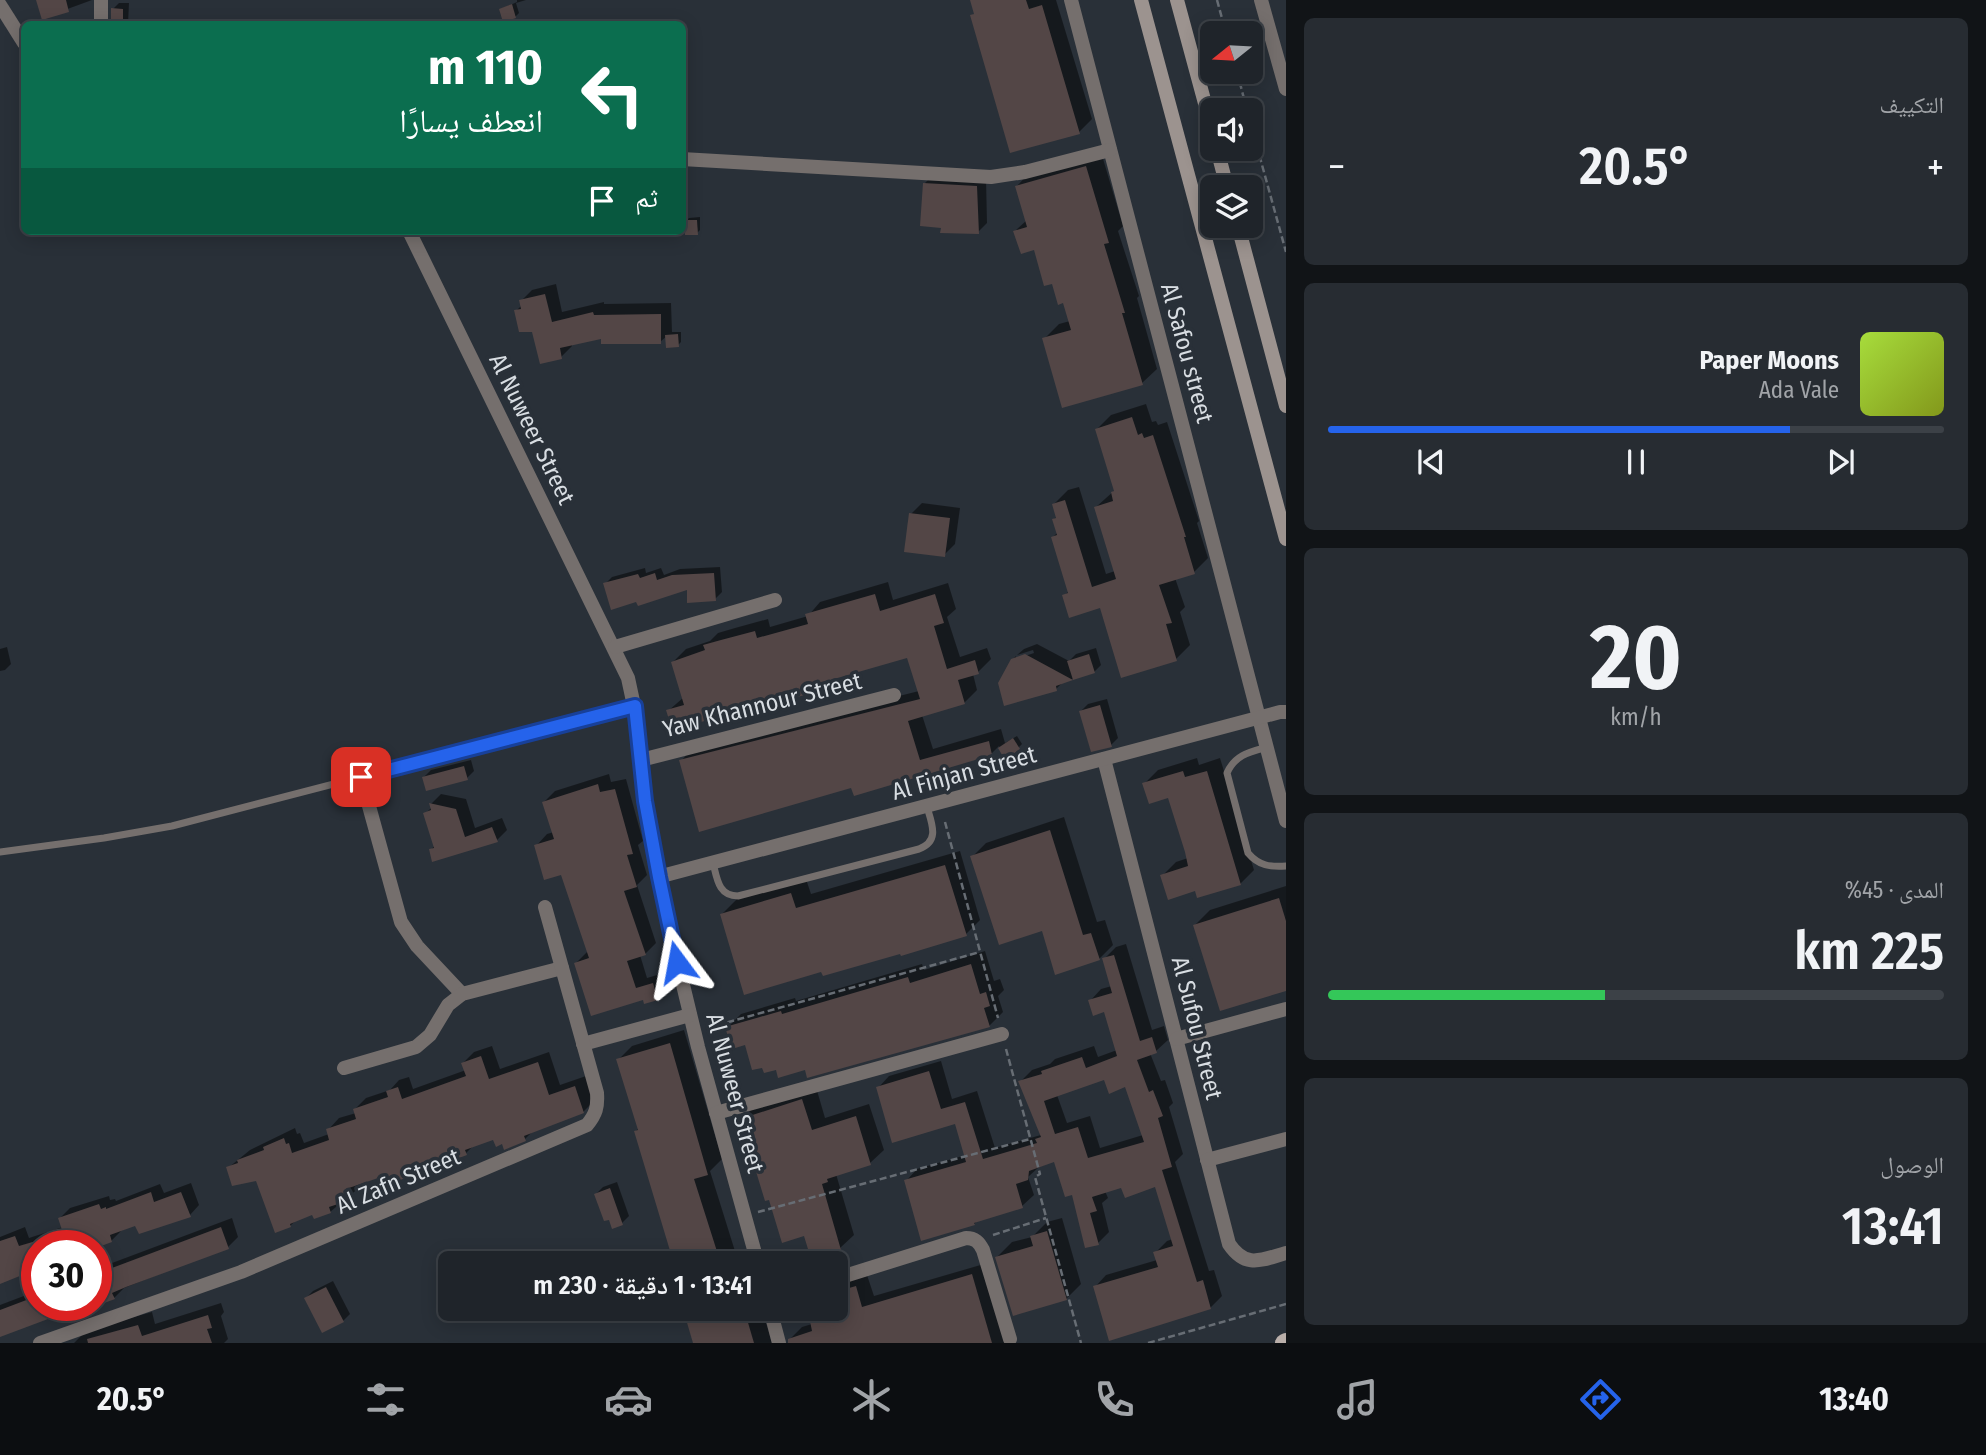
<!DOCTYPE html>
<html lang="ar">
<head>
<meta charset="utf-8">
<style>
	body { margin:0; font-family:"Fira Sans Condensed","Noto Naskh Arabic",sans-serif; background:#272c32; color:#f1f3f6; direction:rtl; height:100vh; display:flex; flex-direction:column; font-size:26px; white-space:nowrap }
	* { box-sizing:border-box; margin:0 }
	p { font-size:23px; color:#a1a4a8 }
	.icon { flex:none; width:38px; height:38px; fill:none; stroke:currentColor; stroke-width:2; stroke-linecap:round; stroke-linejoin:round }
	.map { position:relative; flex:1; overflow:hidden; direction:ltr }
	.details { display:flex; flex-direction:column; gap:18px; padding:18px; background:#111417; width:700px }
	.details>* { flex:none }
	.guide { position:absolute; left:21px; top:21px; width:665px; height:214px; border-radius:10px; box-shadow:0 4px 18px #0003,0 0 0 2px #3c4147; direction:rtl; background:#0b6e4f; color:#fff; overflow:hidden }
	.needle { width:46px; rotate:252deg }
	.tools { position:absolute; left:1200px; top:21px; display:grid; gap:14px }
	.tools a { display:grid; place-items:center; width:63px; height:63px; border-radius:10px; background:#1f242a; box-shadow:0 4px 18px #0003,0 0 0 2px #3c4147; font-size:35px }
	.speed { position:absolute; left:21px; top:1230px; display:flex; gap:14px; font-size:35px; font-weight:700; text-align:center }
	.speed>* { display:grid; place-content:center; width:91px; height:91px; border-radius:50%; background:#1f242a; box-shadow:0 4px 18px #0003,0 0 0 2px #3c4147; line-height:1 }
	.speed .limit { border:10px solid #d22; background:#fff; color:#111 }
	.pin { position:absolute; display:grid; place-items:center; width:60px; height:60px; color:#fff; margin:-30px; border-radius:14px; box-shadow:0 4px 10px #0006 }
	.me { position:absolute; width:77px; margin:-38px; rotate:347deg; stroke-linejoin:round; filter:drop-shadow(0 0 5px #0008) }
	.turn { display:flex; align-items:center; gap:24px; height:147px; padding:0 28px; font-size:32px }
	.turn .icon { width:91px; height:91px; stroke-width:2.5 }
	.turn b { display:block; font-size:49px; line-height:60px }
	.then { display:flex; align-items:center; height:66px; padding:0 28px; background:#0003; gap:14px; font-size:26px }
	.big { font-size:52px; font-weight:600; line-height:1.1 }
	.details .tile { flex:1; display:flex; flex-direction:column; justify-content:center; gap:10px; min-width:0; padding:0 24px; border-radius:10px; background:#272c32 }
	.details .dial { align-items:center; gap:0 }
	.dial b { font-size:91px; line-height:1 }
	.song { display:flex; align-items:center; gap:21px }
	.cover { width:84px; height:84px; border-radius:10px; background:linear-gradient(135deg,hsl(80 70% 55%),hsl(70 70% 35%)) }
	.played { height:7px; border-radius:4px; background:linear-gradient(90deg,#2563eb 75%,#3c4147 75%) }
	.keys { display:flex; justify-content:space-around; direction:ltr }
	.heat { display:flex; justify-content:space-between; align-items:center; font-size:38px; direction:ltr }
	.charge { height:10px; border-radius:5px; background:linear-gradient(90deg,#34c759 45%,#3c4147 0) }
	.trip { position:absolute; left:438px; top:1251px; width:410px; height:70px; border-radius:10px; background:#1f242a; box-shadow:0 4px 18px #0003,0 0 0 2px #3c4147; font-weight:600; line-height:70px; text-align:center; direction:rtl }
	.tabs { display:flex; height:112px; justify-content:space-around; align-items:center; background:#0c0e11; color:#a1a4a8 }
	.tabs .icon { width:49px; height:49px }
	.tabs .selected { color:#2563eb }
	.tabs b { font-size:32px; color:#f1f3f6 }
	main { display:flex; flex:1; min-height:0 }
	.map>svg:first-child { display:block }
	.shadow { fill:#0007; fill-rule:evenodd }
	.building { fill:#534646; fill-rule:evenodd }
	.lines { fill:none; stroke-linecap:round; stroke-linejoin:round }
	.path { stroke:#676d74; stroke-width:2.5; stroke-dasharray:7 3.5; stroke-linecap:butt }
	.lane { stroke:#756f6d; stroke-width:7 }
	.street { stroke:#756f6d; stroke-width:14 }
	.secondary { stroke:#9c938f; stroke-width:14 }
	.primary { stroke:#baafaa; stroke-width:18 }
	.route-casing { stroke:#184099; stroke-width:18 }
	.route { stroke:#2563eb; stroke-width:12 }
	.labels { text-anchor:middle; stroke-width:7; stroke-linejoin:round; paint-order:stroke }
	.street-label { font-size:24px; fill:#d8dde2; stroke:#293038 }
</style>
</head>
<body>
<main>
<section class="details">
<div class="tile"><p>التكييف</p>
<div class="heat"><a>−</a><b class="big">20.5°</b><a>+</a></div>
</div>
<div class="tile">
<div class="song"><i class="cover"></i><div><b>Paper Moons</b><p>Ada Vale</p></div></div>
<div class="played"></div>
<div class="keys"><svg class="icon" aria-label="previous" viewBox="0 0 24 24"><path d="M18 5L8 12l10 7zM5 5v14"/></svg><svg class="icon" aria-label="pause" viewBox="0 0 24 24"><path d="M8 5v14M16 5v14"/></svg><svg class="icon" aria-label="next" viewBox="0 0 24 24"><path d="M6 5l10 7-10 7zM19 5v14"/></svg></div>
</div>
<div class="tile dial"><b>20</b><p>km/h</p></div>
<div class="tile"><p>المدى · 45%</p><b class="big">225 km</b><div class="charge"></div></div>
<div class="tile"><p>الوصول</p><b class="big">13:41</b></div>
</section>
<div class="map">
<svg width="1286" height="1343" viewBox="0 0 1286 1343">
	<rect width="100%" height="100%" fill="#293038"/>
	<!-- shadow -->
	<g class="shadow">
		<path d="M38,0H92L43,18Z"/>
		<path d="M517,0H526L516,3L519,13L516,16L504,20L501,9L517,2Z"/>
		<path d="M972,0H1056L1092,119L1079,132L972,16L975,13Z"/>
		<path d="M119,3H129L128,24H112L113,9Z"/>
		<path d="M1101,152L1123,226L1118,231L1139,296L1137,298L1157,369L1142,383L1044,339L1059,324L1070,321L1064,301L1035,248L1015,231L1027,220L1017,186L1031,171Z"/>
		<path d="M934,174L986,178L987,223L978,232L925,183Z"/>
		<path d="M700,217V230L697,233L686,221L689,218Z"/>
		<path d="M556,284L562,312L604,302V304L671,303L672,332H681V342L678,345L667,336L660,342L602,337L572,344V346L561,357L516,311L522,305L521,301L532,290Z"/>
		<path d="M1146,404L1152,422L1156,421L1158,425L1167,422L1199,521L1197,523L1208,558L1194,572L1175,578L1185,607L1180,612L1190,645L1176,659L1101,606L1064,596L1069,591L1053,537L1058,532L1054,519L1058,516L1054,504L1068,490L1079,487L1106,574L1115,571L1096,507L1115,490L1097,429L1111,415Z"/>
		<path d="M922,503L960,508L955,544L944,555L911,514Z"/>
		<path d="M720,567L722,592L715,599L688,587L605,584L612,577L645,568L646,573L661,568L664,575L680,569Z"/>
		<path d="M888,582L893,600L948,583L956,609L947,617L960,657L987,648L991,659L978,672L973,674L977,690L964,703L922,715L933,749L1001,729L1005,743L1017,736L1022,744L1019,747L1005,757L999,746L992,753L853,786L681,761L693,748L919,691L908,656L825,680L814,690L748,701L726,708L718,715H689L668,711L684,697L673,662L686,649L710,641L718,633L735,628L768,619L770,627L808,616L820,602Z"/>
		<path d="M1037,644L1069,661L1076,654L1096,648L1101,665L1094,672L1063,682L1056,689L1012,660L1016,656V659L1034,653L1033,650L1017,655L1024,649Z"/>
		<path d="M7,647L11,664L5,670L0,671V649Z"/>
		<path d="M1107,699L1118,738L1111,745L1081,711L1088,704Z"/>
		<path d="M1197,758L1199,765L1220,758L1254,870L1240,884L1196,889L1162,876L1176,862L1188,858L1170,796L1144,784L1158,770Z"/>
		<path d="M471,760L474,771L467,778L424,777L431,770Z"/>
		<path d="M609,774L611,782L626,779L643,841L638,845L647,875L637,885L656,943L645,954L640,955L647,978L664,973L668,988L657,999L644,997L576,963L588,951L562,873L536,846L547,834L554,832L544,802L555,791Z"/>
		<path d="M441,794L466,799L475,828L502,818L507,830L497,840L431,850L435,845L425,814L432,807L431,804Z"/>
		<path d="M1064,817L1097,922L1105,920L1113,945L1099,959L1043,929L972,857L986,843Z"/>
		<path d="M960,851L980,920L966,934L901,951L722,914L737,899L806,879L811,894Z"/>
		<path d="M1286,886V989L1195,925L1210,910Z"/>
		<path d="M1126,944L1152,1030L1164,1026L1168,1040L1156,1051L1150,1053L1161,1081L1165,1080L1173,1103L1169,1107L1183,1154L1175,1162L1209,1271L1214,1270L1222,1296L1210,1308L1095,1287L1106,1275L1157,1260L1155,1253L1167,1241L1173,1239L1156,1184L1122,1185L1105,1191L1108,1198L1102,1203L1109,1232L1098,1243L1056,1160L1039,1167L1028,1177L1034,1195L1022,1206L978,1220L974,1224L906,1181L917,1169L966,1155L956,1122L878,1088L889,1076L941,1061L952,1099L977,1091L995,1148L1041,1135L1020,1082L1032,1070L1050,1064L1055,1059L1094,1046L1098,1057L1117,1050L1105,1010L1090,1001L1101,989L1112,986L1104,959L1116,947ZM1105,1078L1126,1085L1143,1135L1100,1148L1090,1116L1067,1123L1057,1095Z"/>
		<path d="M985,951L994,981L1000,979L1004,990L998,996L1003,1012L989,1026L806,1068L777,1067L727,1028L741,1014L795,998L796,1001L922,964L924,970Z"/>
		<path d="M684,1030L722,1159L710,1171L739,1264H676L636,1131L639,1128L618,1060L632,1046Z"/>
		<path d="M492,1046L500,1069L549,1052L560,1085L586,1076L594,1101L583,1112L533,1131L525,1139L503,1142L494,1137L475,1144L466,1153L358,1183L360,1187L330,1212H313L297,1219L290,1226L257,1179L228,1168L250,1150L295,1128L297,1134L300,1133L304,1143L329,1134L328,1130L339,1118L356,1113L355,1109L366,1098L390,1090L399,1080L409,1077L413,1089L466,1070L463,1063L474,1052Z"/>
		<path d="M816,1087L825,1118L869,1104L884,1150L870,1163L836,1174L854,1235L840,1248L805,1234L742,1119L755,1106Z"/>
		<path d="M617,1182L629,1216L622,1223L596,1194L603,1187Z"/>
		<path d="M191,1183L199,1205L190,1215L136,1223L121,1231L111,1241L96,1246H37L0,1282V1237L25,1227L29,1238L63,1227L60,1218L70,1208L109,1196L110,1200L115,1199L116,1201L160,1184L164,1193Z"/>
		<path d="M232,1218L238,1237L228,1247L124,1288L114,1298L96,1303V1269Z"/>
		<path d="M1062,1218L1081,1284L1066,1299L997,1257L1012,1242L1032,1237L1047,1222Z"/>
		<path d="M984,1264L1007,1343H791L790,1339L802,1327L812,1324V1321L817,1315L816,1309H835V1285L867,1275L874,1296Z"/>
		<path d="M333,1281L350,1314L343,1321L306,1298L313,1291Z"/>
		<path d="M37,1291V1306H76L0,1335V1305Z"/>
		<path d="M221,1303L224,1312L221,1316L228,1339L224,1343H74L87,1330L152,1312L155,1324Z"/>
		<path d="M685,1309H762L772,1343H695Z"/>
	</g>
	<!-- building -->
	<g class="building">
		<path d="M36,0H66L69,12L42,20Z"/>
		<path d="M970,0H1026L1029,9L1042,5L1080,134L1010,153L970,15L974,14Z"/>
		<path d="M512,4L516,18L503,22L499,9Z"/>
		<path d="M111,8L123,9V23H111Z"/>
		<path d="M1086,166L1109,243L1104,244L1125,313H1122L1143,385L1062,408L1042,338L1071,330L1063,303L1058,305L1052,284L1044,286L1034,250L1021,254L1013,231L1027,227L1015,186Z"/>
		<path d="M923,183L977,186L979,234L940,233L941,228L920,226Z"/>
		<path d="M685,220H697L698,235H685Z"/>
		<path d="M545,294L552,322L593,312L594,315L661,314V344H601V339L560,348L562,359L540,364L532,332H519L514,310L521,309L519,300Z"/>
		<path d="M678,334L679,347L666,348L665,335Z"/>
		<path d="M1132,417L1138,435L1142,433L1144,438L1153,435L1186,537H1184L1195,574L1159,585L1172,623L1166,624L1177,661L1121,678L1100,608L1069,618L1062,595L1068,593L1051,537L1057,535L1052,519L1056,518L1052,504L1065,500L1092,587L1116,579L1094,507L1113,501L1111,492L1114,491L1095,429Z"/>
		<path d="M909,513L950,518L945,557L904,552Z"/>
		<path d="M655,573L657,580L672,575L714,573L716,601L687,603V590L638,606L636,602L611,610L603,583L638,574L640,578Z"/>
		<path d="M875,594L880,611L935,594L944,623L934,626L947,669L975,660L979,674L958,680L965,704L908,721L920,760L989,741L992,755L854,796L851,788L699,832L679,760L920,699L907,658L813,685L815,692L780,702L779,698L748,707L747,703L718,712L719,717L690,725L688,717L670,723L666,710L684,705L671,662L705,650L703,645L721,640L755,631L757,638L808,624L805,614Z"/>
		<path d="M1025,654L1073,680L1056,686L1057,691L1004,706L998,683L1011,659Z"/>
		<path d="M1089,654L1095,673L1073,680L1067,661Z"/>
		<path d="M1100,705L1112,747L1091,752L1079,711Z"/>
		<path d="M1013,738L1020,749L1005,760L998,748Z"/>
		<path d="M464,766L468,780L426,791L422,777Z"/>
		<path d="M1183,771L1185,777L1207,771L1241,885L1197,898L1195,891L1168,900L1160,875L1188,866L1185,852L1168,798L1149,804L1142,783Z"/>
		<path d="M598,784L600,792L615,789L633,854L627,855L637,887L624,891L646,955L627,961L636,988L653,983L658,1000L644,1004L643,1000L591,1016L574,963L589,958L561,875L544,880L534,845L554,839L542,802Z"/>
		<path d="M429,803L456,809L465,837L492,827L498,842L432,862L429,849L434,848L423,813L431,810Z"/>
		<path d="M1050,830L1083,935L1091,933L1100,960L1055,975L1042,931L999,945L970,856Z"/>
		<path d="M945,865L967,936L901,956L900,954L823,976L821,972L744,995L720,914L791,893L796,908Z"/>
		<path d="M1279,898L1286,921V991L1220,1011L1193,925Z"/>
		<path d="M1114,955L1140,1041L1152,1037L1157,1053L1137,1060L1149,1092L1153,1090L1163,1116L1158,1118L1172,1167L1162,1170L1197,1282L1203,1280L1211,1309L1109,1341L1093,1286L1158,1267L1153,1252L1173,1246L1155,1187L1125,1198L1121,1188L1092,1197L1097,1211L1090,1213L1099,1245L1085,1248L1072,1195L1065,1197L1054,1162L1029,1171L1028,1180L1016,1184L1023,1208L974,1223L975,1225L921,1241L904,1180L966,1162L955,1124L892,1143L876,1087L929,1071L941,1109L965,1102L983,1159L1037,1143L1035,1139L1041,1137L1018,1081L1042,1074L1041,1071L1082,1057L1086,1068L1117,1056L1104,1012L1093,1016L1088,1000L1112,993L1102,958ZM1104,1080L1109,1094L1125,1087L1144,1142L1088,1158L1078,1127L1055,1134L1044,1101Z"/>
		<path d="M971,964L980,994L986,992L990,1006L984,1008L990,1027L807,1078L805,1070L778,1078L776,1070L764,1073L762,1068L752,1070L745,1045L732,1049L725,1027L781,1011L782,1014L908,977L910,983Z"/>
		<path d="M670,1043L708,1175L694,1179L721,1264H674L634,1131L638,1130L616,1059Z"/>
		<path d="M481,1056L489,1079L538,1062L549,1095L575,1086L584,1113L524,1136L526,1141L504,1150L502,1144L496,1147L493,1140L465,1150L467,1155L384,1186L381,1177L346,1189L350,1200L329,1207L331,1213L314,1219L312,1215L290,1224L291,1227L275,1233L256,1181L232,1186L226,1167L238,1163L237,1160L264,1150L263,1147L284,1138L286,1144L289,1143L292,1153L329,1140L326,1129L356,1119L353,1109L388,1097L386,1091L398,1087L402,1099L466,1076L461,1063Z"/>
		<path d="M802,1099L812,1130L856,1116L871,1165L827,1179L828,1182L822,1184L841,1250L811,1259L804,1236L782,1243L769,1200L765,1201L740,1119Z"/>
		<path d="M610,1188L623,1225L612,1229L609,1220L604,1221L594,1194Z"/>
		<path d="M151,1192L154,1202L181,1192L191,1217L139,1234L135,1226L110,1235L112,1242L101,1246H37V1269L0,1284V1241L15,1236L19,1246L63,1233L58,1218L99,1204L101,1209L106,1207V1209Z"/>
		<path d="M221,1227L229,1249L126,1287L112,1293L115,1299L96,1306V1274Z"/>
		<path d="M1047,1231L1067,1300L1013,1316L995,1257L1033,1246L1030,1236Z"/>
		<path d="M972,1274L992,1343H788V1339L812,1331L810,1321L817,1318L814,1309H835V1292L856,1286L862,1307Z"/>
		<path d="M326,1287L344,1322L322,1333L304,1298Z"/>
		<path d="M37,1296V1306L80,1307L0,1337V1310Z"/>
		<path d="M683,1309H744L754,1343H693Z"/>
		<path d="M208,1315L212,1328L207,1329L212,1343H88L87,1339L138,1325L142,1336Z"/>
	</g>
	<g class="lines">
		<!-- path -->
		<g class="path">
			<path d="M1217,0L1226,33"/>
			<path d="M1237,72L1247,110"/>
			<path d="M1251,125L1286,252"/>
			<path d="M945,822L998,1018"/>
			<path d="M707,1028L980,952"/>
			<path d="M1006,1049L1040,1174L1035,1177L1081,1343"/>
			<path d="M758,1212L1030,1139"/>
			<path d="M993,1235L1046,1218"/>
			<path d="M1148,1343L1286,1304"/>
		</g>
		<!-- lane -->
		<g class="lane">
			<path d="M1267,747C1249,752 1235,755 1227,773L1248,853C1259,866 1270,867 1286,866"/>
			<path d="M0,852L104,838L172,826L634,706"/>
			<path d="M713,863C717,878 718,896 738,896L919,849C940,841 932,824 927,807"/>
		</g>
		<!-- street -->
		<g class="street">
			<path d="M101,0V24"/>
			<path d="M1071,0L1286,821"/>
			<path d="M1261,0L1286,89"/>
			<path d="M0,5L24,43"/>
			<path d="M682,159L991,177L1025,172L1110,150"/>
			<path d="M409,231L628,678L637,720L645,801L671,935L698,1047L758,1264"/>
			<path d="M615,647L775,600"/>
			<path d="M1104,759L1229,1244C1246,1269 1261,1260 1286,1253"/>
			<path d="M641,760L894,695"/>
			<path d="M361,777L401,922L417,946L462,994"/>
			<path d="M658,877L1280,712H1286"/>
			<path d="M1176,1039L1286,1009"/>
			<path d="M583,1044L690,1015"/>
			<path d="M344,1068L416,1047L430,1035L448,1005L462,994L562,968"/>
			<path d="M716,1113L1002,1034"/>
			<path d="M1207,1160L1286,1139"/>
			<path d="M835,1279L966,1238C975,1238 979,1242 983,1250L1010,1339"/>
			<path d="M770,1309L779,1343"/>
			<path d="M40,1343L241,1272L587,1125C596,1114 598,1107 597,1093L545,907"/>
		</g>
		<!-- secondary -->
		<g class="secondary">
			<path d="M1141,0L1286,539"/>
			<path d="M1177,0L1213,133"/>
			<path d="M1217,149L1227,187"/>
			<path d="M1238,226L1286,406"/>
		</g>
		<!-- primary -->
		<path class="primary" d="M1284,1343L1286,1342"/>
	</g>
	<g class="lines">
		<!-- route casing -->
		<g class="route-casing">
			<path id="route" d="M361,777L635,706L645,801L659,877L677,962"/>
		</g>
		<!-- route -->
		<use href="#route" class="route"/>
	</g>
	<g class="labels">
		<!-- street labels -->
		<g class="street-label">
			<text transform="translate(1187 353) rotate(75)" y="8">Al Safou street</text>
			<text transform="translate(532 429) rotate(64)" y="8">Al Nuweer Street</text>
			<text transform="translate(762 705) rotate(-14)" y="8">Yaw Khannour Street</text>
			<text transform="translate(964 773) rotate(-15)" y="8">Al Finjan Street</text>
			<text transform="translate(1197 1028) rotate(76)" y="8">Al Sufou Street</text>
			<text transform="translate(735 1093) rotate(75)" y="8">Al Nuweer Street</text>
			<text transform="translate(398 1181) rotate(-23)" y="8">Al Zafn Street</text>
		</g>
	</g>
</svg>
<div class="tools">
<a><svg class="needle" viewBox="-14 -14 28 28"><path d="M0-13l5 13h-10z" fill="#e53935"/><path d="M0 13l5-13h-10z" fill="#a1a4a8"/></svg></a>
<a><svg class="icon" aria-label="sound" viewBox="0 0 24 24"><path d="M4 9h4l5-4v14l-5-4H4zM17 9q2 3 0 6"/></svg></a>
<a><svg class="icon" aria-label="layers" viewBox="0 0 24 24"><path d="M12 4l9 5-9 5-9-5zM3 14l9 5 9-5"/></svg></a>
</div>
<div class="speed"><div class="limit">30</div></div>
<div class="pin" style="left:361px;top:777px;background:#d93025"><svg class="icon" aria-label="arrive" viewBox="0 0 24 24"><path d="M6 21V4h12l-3 4 3 4H6"/></svg></div>
<svg class="me" style="left:677px;top:962px" viewBox="-20 -20 40 40"><path d="M0-17L14 15 0 8-14 15z" fill="#2563eb" stroke="#fff" stroke-width="4"/></svg>
<div class="trip">13:41 · 1 دقيقة · 230 m</div>
<div class="guide">
<div class="turn"><svg class="icon" aria-label="left" viewBox="0 0 24 24"><path d="M17 20v-9H6M10 6l-5 5 5 5"/></svg><div><b>110 m</b>انعطف يسارًا</div></div>
<div class="then">ثم<svg class="icon" aria-label="arrive" viewBox="0 0 24 24"><path d="M6 21V4h12l-3 4 3 4H6"/></svg></div>
</div>
</div>
</main>
<nav class="tabs">
<b>13:40</b>
<svg class="icon selected" aria-label="directions" viewBox="0 0 24 24"><path d="M12 3l9 9-9 9-9-9zM9 14v-3h6M13 9l2 2-2 2"/></svg>
<svg class="icon" aria-label="music" viewBox="0 0 24 24"><path d="M9 18V5l10-2v13"/><circle cx="6" cy="18" r="3"/><circle cx="16" cy="16" r="3"/></svg>
<svg class="icon" aria-label="phone" viewBox="0 0 24 24"><path d="M5 4h4l2 5-3 2q2 4 5 5l2-3 5 2v4C11 20 4 13 5 4z"/></svg>
<svg class="icon" aria-label="climate" viewBox="0 0 24 24"><path d="M12 3v18M4 7l16 10M4 17L20 7"/></svg>
<svg class="icon" aria-label="car" viewBox="0 0 24 24"><path d="M5 17H2v-5l4-1 3-4h7l3 4 3 1v5h-3M9 17h6M6 11h13"/><circle cx="7" cy="17" r="2"/><circle cx="17" cy="17" r="2"/></svg>
<svg class="icon" aria-label="filters" viewBox="0 0 24 24"><path d="M4 7h16M4 17h16"/><circle cx="9" cy="7" r="2"/><circle cx="15" cy="17" r="2"/></svg>
<b>20.5°</b>
</nav>
</body>
</html>
